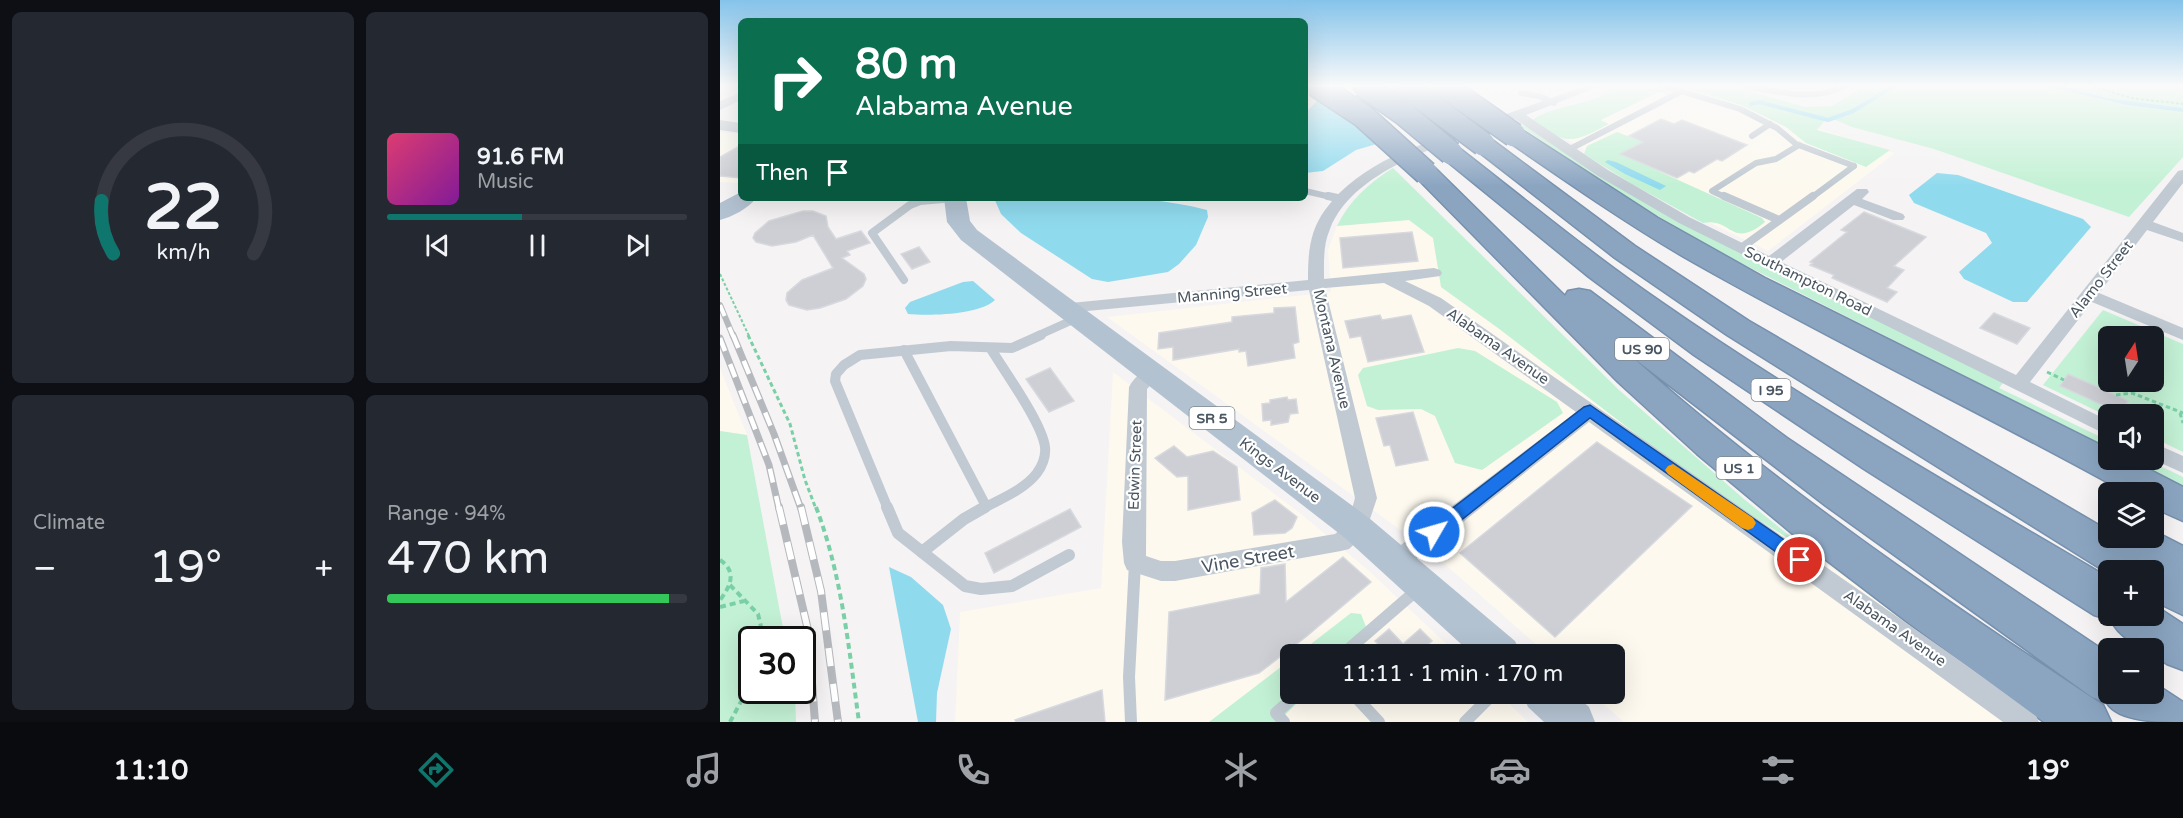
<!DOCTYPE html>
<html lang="en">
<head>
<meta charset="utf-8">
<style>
	body { margin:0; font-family:"Varela Round",sans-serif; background:#242831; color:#f1f3f6; height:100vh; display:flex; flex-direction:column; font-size:22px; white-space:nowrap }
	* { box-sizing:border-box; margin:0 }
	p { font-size:20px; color:#9ea1a6 }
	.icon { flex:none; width:33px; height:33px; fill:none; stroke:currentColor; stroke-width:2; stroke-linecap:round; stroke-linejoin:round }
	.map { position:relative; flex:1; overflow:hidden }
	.sheet { display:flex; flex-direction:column; gap:12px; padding:12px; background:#0d0f14; width:720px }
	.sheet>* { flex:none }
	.hud { position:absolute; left:18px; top:18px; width:570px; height:183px; border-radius:9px; box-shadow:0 6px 24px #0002; background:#0b6e4f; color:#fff; overflow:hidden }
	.needle { width:39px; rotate:12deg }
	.tools { position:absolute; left:1378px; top:326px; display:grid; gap:12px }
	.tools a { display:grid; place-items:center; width:66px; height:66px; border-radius:9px; background:#171b24; box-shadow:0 6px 24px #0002; font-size:30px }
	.speed { position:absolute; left:18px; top:626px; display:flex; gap:12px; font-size:30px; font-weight:700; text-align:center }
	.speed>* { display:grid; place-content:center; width:78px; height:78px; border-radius:50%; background:#171b24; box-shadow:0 6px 24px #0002; line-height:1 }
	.speed .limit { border:3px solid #111; border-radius:9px; background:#fff; color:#111 }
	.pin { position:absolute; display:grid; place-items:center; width:51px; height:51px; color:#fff; margin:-26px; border:3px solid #fff; border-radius:50%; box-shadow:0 2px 6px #0007 }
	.me { position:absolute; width:66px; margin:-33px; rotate:52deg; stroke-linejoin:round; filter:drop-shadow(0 0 4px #0008) }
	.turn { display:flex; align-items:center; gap:21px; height:126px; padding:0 18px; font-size:27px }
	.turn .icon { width:78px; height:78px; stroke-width:2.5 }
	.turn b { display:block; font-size:42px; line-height:51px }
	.then { display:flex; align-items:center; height:57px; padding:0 18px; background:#0003; gap:12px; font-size:22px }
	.big { font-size:45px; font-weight:600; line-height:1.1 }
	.sheet .tile { flex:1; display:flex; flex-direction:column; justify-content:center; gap:9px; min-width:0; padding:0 21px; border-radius:9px; background:#242831 }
	.sheet .dial { align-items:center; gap:0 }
	.dial svg { height:156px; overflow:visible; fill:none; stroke:#363941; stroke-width:7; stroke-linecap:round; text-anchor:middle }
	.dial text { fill:#f1f3f6; stroke:none }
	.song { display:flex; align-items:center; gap:18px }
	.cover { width:72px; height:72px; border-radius:9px; background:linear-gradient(135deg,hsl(340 70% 55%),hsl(290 70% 35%)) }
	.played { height:6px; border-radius:3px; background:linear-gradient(90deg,#0f766e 45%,#363941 45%) }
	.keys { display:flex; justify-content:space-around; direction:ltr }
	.heat { display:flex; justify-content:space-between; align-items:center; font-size:33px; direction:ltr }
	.charge { height:9px; border-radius:4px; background:linear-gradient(90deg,#34c759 94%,#363941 0) }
	.sheet .tiles { flex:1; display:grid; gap:12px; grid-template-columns:repeat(2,1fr) }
	.trip { position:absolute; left:560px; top:644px; width:345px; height:60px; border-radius:9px; background:#171b24; box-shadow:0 6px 24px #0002; font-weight:600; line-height:60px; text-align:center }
	.menu { display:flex; height:96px; justify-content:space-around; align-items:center; background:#090b0e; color:#9ea1a6 }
	.menu .icon { width:42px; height:42px }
	.menu .current { color:#0f766e }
	.menu b { font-size:27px; color:#f1f3f6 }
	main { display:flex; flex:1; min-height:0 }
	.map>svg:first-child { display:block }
	.commercial { fill:#fdf9ef }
	.green { fill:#c3f1d5; fill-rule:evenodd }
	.water { fill:#90daee }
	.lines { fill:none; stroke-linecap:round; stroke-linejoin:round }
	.stream { stroke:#90daee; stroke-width:4 }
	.building { fill:#cdcfd5; stroke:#d7d9de; stroke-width:1.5 }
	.motorway-casing { stroke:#7690ad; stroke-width:3 }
	.path-far2 { stroke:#7ad0a6; stroke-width:2; stroke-dasharray:3 2; stroke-linecap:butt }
	.path-far1 { stroke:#7ad0a6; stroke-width:3; stroke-dasharray:4.5 3; stroke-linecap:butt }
	.path { stroke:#7ad0a6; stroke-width:4; stroke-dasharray:6 4; stroke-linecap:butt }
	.service-far3 { stroke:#c1cad2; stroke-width:6 }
	.service-far2 { stroke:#c1cad2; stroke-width:8 }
	.service-far1 { stroke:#c1cad2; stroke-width:10 }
	.service { stroke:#c1cad2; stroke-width:12 }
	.minor { fill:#c1cad2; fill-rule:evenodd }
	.tertiary { fill:#c1cad2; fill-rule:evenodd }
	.primary { fill:#b3c2d1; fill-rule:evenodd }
	.motorway { fill:#8ba5c1; fill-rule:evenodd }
	.rail-far2-casing { stroke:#b5b8bd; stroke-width:6 }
	.rail-far1-casing { stroke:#b5b8bd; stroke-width:7 }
	.rail-casing { stroke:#b5b8bd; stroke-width:8 }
	.rail-far2 { stroke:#fff; stroke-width:4; stroke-dasharray:12; stroke-linecap:butt }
	.rail-far1 { stroke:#fff; stroke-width:4.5; stroke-dasharray:14; stroke-linecap:butt }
	.rail { stroke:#fff; stroke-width:6; stroke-dasharray:18; stroke-linecap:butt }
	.motorway-bridge-casing { stroke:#7690ad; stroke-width:26; stroke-linecap:butt }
	.motorway-bridge { stroke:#8ba5c1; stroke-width:23 }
	.route { fill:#1a73e8; stroke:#114b97; stroke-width:1.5 }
	.slow { fill:#f59e0b }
	.labels { text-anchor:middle; stroke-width:4.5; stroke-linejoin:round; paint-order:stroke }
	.shield { fill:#fff; stroke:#808990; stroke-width:1.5 }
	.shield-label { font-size:14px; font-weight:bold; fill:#4a5661 }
	.street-label { font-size:15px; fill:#4a5661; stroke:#fff }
	.near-street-label { font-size:18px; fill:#4a5661; stroke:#fff }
</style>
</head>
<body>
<main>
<section class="sheet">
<div class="tiles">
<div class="tile dial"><svg viewBox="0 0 100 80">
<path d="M14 69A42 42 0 1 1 86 69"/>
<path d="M14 69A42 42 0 0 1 8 42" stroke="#0f766e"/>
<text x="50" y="56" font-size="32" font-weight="700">22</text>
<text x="50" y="72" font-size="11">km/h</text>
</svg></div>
<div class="tile">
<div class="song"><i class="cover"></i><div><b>91.6 FM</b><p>Music</p></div></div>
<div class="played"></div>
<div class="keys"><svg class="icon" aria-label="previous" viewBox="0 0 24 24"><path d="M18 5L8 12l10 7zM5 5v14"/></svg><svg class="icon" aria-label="pause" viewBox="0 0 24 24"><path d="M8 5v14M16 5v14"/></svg><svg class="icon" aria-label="next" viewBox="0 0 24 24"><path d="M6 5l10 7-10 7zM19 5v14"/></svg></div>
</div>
<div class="tile"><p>Climate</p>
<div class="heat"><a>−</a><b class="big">19°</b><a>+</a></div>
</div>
<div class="tile"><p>Range · 94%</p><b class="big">470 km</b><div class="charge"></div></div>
</div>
</section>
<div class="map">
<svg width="1463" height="722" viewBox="0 0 1463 722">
	<rect width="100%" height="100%" fill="#f5f3f3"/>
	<!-- commercial -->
	<g class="commercial">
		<path d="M901,85H960L1175,153L1048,251L957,207L835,132Z"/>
		<path d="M0,132L21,134V183L0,182Z"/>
		<path d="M689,220L713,238L722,288L1327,722H904L871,693H894V654H827L712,553L387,317L611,292L608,250L617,226Z"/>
		<path d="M0,368L27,435L0,431Z"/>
		<path d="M393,372L580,513L648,570L737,654H570V693H778L808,722H235L240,612L381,588Z"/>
	</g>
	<!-- green -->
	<g class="green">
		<path d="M895,85C908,85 945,84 951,93L947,95L939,92L881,120L889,124C873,132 853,146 835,135C826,129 820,125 810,122C832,103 877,107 895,85Z"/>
		<path d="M954,85L1017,87L1085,107L1112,106L1145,85H1318L1407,105L1463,112V157L1409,217L1214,149L1132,127L1108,117L1097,130L1170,150L1146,167L1086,143L1066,127L1021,105Z"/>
		<path d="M1340,85H1463V108L1387,98Z"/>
		<path d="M796,123L805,126L891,183L946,215L1283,383L1279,388L1389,441V449L1001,253L904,196Z"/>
		<path d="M897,132L923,142L901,154L1042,218L1045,222C1011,250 1012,217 983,223L912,184L864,154L867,146Z"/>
		<path d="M673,168L899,390L1025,500L1090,552L981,484L778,328L721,287L713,238L689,220L617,226C629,201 650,182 673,168Z"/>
		<path d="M1383,310L1463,344V452L1434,438V414H1389V417L1323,385ZM1389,336H1434V381H1389Z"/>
		<path d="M738,348L755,351L837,402L843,413L762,470L735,463L715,416L701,409L658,410L647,406L638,375L643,368Z"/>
		<path d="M0,431L27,435L65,639H32V690H75L76,722H0Z"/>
		<path d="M1408,459H1426L1463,477V488Z"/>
		<path d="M631,613L641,614L648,632L626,654H578Z"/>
		<path d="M570,660V693H587L558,722H489Z"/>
	</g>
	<!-- water -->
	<g class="water">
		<path d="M1318,85H1340L1387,98L1463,108V112L1407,105Z"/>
		<path d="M600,98L660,143L636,150L603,171L585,173V113Z"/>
		<path d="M888,160L896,162L946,186L940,190L905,174L885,162Z"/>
		<path d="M1217,173L1238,175L1363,219L1371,227L1307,302H1293L1244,279L1239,272L1272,243L1266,233L1194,203L1189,195Z"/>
		<path d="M274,198C344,198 419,192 487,210L488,217L476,245L459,264L448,272L388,282L372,279L301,233L281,214Z"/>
		<path d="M253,281L275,300C259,315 209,316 188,314L185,308L190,302L243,282Z"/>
		<path d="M169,567L191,577L223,605L231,629L217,693L216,722H198Z"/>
	</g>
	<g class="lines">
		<!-- stream -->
		<path class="stream" d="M1031,104L1039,102L1108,120L1133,111L1176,85"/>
	</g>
	<!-- building -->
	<g class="building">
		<path d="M941,119L954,124L962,120L1027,145L1002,161L997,159L974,173L969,171L957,178L900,154L923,142L909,136Z"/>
		<path d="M21,145V178L0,176V157Z"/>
		<path d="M83,211H93L106,216L108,227L116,239L141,231L150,243L127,251L130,255L122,258L144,274L146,279L143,286L126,299L100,308L87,310L69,305L66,300L67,293L82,280L113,268L93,235L76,242L52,246L36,242L33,238L35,233L49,221Z"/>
		<path d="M1144,212L1206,237L1174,266L1184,270L1167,288L1177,292L1167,302L1112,278L1114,275L1090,265L1093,263L1090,262L1127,232L1121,230Z"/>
		<path d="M692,232L698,261L623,268L620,238Z"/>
		<path d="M199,247L210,262L192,269L181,254Z"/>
		<path d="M575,307L579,342L573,344L575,358L528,366L526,351L519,352V349L453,360V347L438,349L439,333L512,322V317L554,313V308Z"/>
		<path d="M1274,313L1310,328L1297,344L1260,328Z"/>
		<path d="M660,315L662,320L691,315L704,352L648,362L641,336L630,338L625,321Z"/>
		<path d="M330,368L354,401L329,412L306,379Z"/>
		<path d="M1348,374L1396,395L1408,401L1400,413L1340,386Z"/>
		<path d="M567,397L568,400L576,399L578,413L570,414L568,422L551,425V420L543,421L542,404L550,403V400Z"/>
		<path d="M693,412L708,460L676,466L670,445L664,446L656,418Z"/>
		<path d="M877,442L972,506L835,637L740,553Z"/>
		<path d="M454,446L467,457L493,451L517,467L520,500L468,510V476L457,477L435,458Z"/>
		<path d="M555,500L577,517L572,528L565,533L534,535L532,513Z"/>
		<path d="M350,509L361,527L274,573L265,553Z"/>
		<path d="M623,557L651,582L587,636L539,673L445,700L449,612L540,594L541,568L565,564L566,602Z"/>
		<path d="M669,629L683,644L700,629L712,641L697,654H668L655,641Z"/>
		<path d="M382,690L385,722H296L295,720Z"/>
	</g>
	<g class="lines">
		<!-- motorway casing -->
		<g class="motorway-casing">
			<g id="motorway">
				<path d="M794,128L802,130L938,218L1045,278L1389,449V459H1409L1463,487V521L1434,508V492H1405C1259,411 1109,340 964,257C903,221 844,180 786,140L783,135L786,130Z"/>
				<path d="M763,137L771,139L915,246L1029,321L1389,531V537H1434V531L1463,546V615L1434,601V570H1389V574L1007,335L895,258L755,149L751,144L755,139Z"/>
				<path d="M731,146L739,148C806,200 871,254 941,302C1085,402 1238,489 1389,578V615H1434V605L1463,624V670L1447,664L1434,655V648C1417,648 1398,635 1391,620L1374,615L1144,469L974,355L869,277L723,158L719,153L723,148Z"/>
				<path d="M706,166L715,168L845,296L848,291L859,289L870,291L1067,438L1389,654V693H1434V683L1463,702V722C1439,722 1399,722 1387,703L1372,697L1106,506L911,356C1057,487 1220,597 1383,705L1391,722H1324L1186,621L1080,540L977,454L898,382L697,178L694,173L697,168Z"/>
			</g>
		</g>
		<!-- path-far2 -->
		<g class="path-far2">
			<path d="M1368,85L1411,98L1463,104"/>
			<path d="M0,274L29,336"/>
		</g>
		<!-- path-far1 -->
		<g class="path-far1">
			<path d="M28,335L70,424L85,480L96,509"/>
			<path d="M1327,372L1344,380"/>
			<path d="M1396,395L1412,393L1463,413"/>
			<path d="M1460,413L1463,423"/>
		</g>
		<!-- path -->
		<g class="path">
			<path d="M96,507C122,575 129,650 139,722"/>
			<path d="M0,560C17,571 11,586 0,600"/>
			<path d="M10,585L38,614L44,639"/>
			<path d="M0,607L24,601"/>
			<path d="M10,722L32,681"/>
		</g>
		<!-- service-far3 -->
		<g class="service-far3">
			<path d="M941,85L1020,109L1057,128L1076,144L1134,166"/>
			<path d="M1022,85C1055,91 1096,103 1126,85"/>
			<path d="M801,93L819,96L834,103"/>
			<path d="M1032,136L1050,124"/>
			<path d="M848,150L962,91"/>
			<path d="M585,191L615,198"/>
			<path d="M1007,198L992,191L1036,163L1056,159L1079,145"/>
			<path d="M1091,198L1134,166"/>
		</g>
		<!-- service-far2 -->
		<g class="service-far2">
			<path d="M608,196L622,199"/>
			<path d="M1004,196L1059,220"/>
			<path d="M1021,248L1093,196"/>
			<path d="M184,280L152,233L190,205L200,201L235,198"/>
			<path d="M317,336L357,318"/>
		</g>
		<!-- service-far1 -->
		<g class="service-far1">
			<path d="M184,350L266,506"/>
			<path d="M168,509L115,381L116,374L124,365L140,355L231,346L292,348L321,335"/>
			<path d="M262,509C280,499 304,490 317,473C322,466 326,456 325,447C322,423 285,372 271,349"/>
		</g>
		<!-- service -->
		<g class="service">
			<path d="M167,507L178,533L245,586L261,589L292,586L349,555"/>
			<path d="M202,552L244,519L265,507"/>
			<path d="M623,654L697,590"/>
			<path d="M632,693L659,722"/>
			<path d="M411,722L409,677L415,563"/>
			<path d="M564,722L556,713L578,693"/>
			<path d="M745,722L774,693"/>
		</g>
		<!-- minor -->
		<g class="minor">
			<path d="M867,85H883L806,115L888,170L969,217L1049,256L1137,189H1147L1149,192L1142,199L1183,214L1185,217L1183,220H1173L1134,205L1061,262L1296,375L1458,171L1463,170V183L1433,222L1463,233V242L1427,230L1379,293L1463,328V340L1372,302L1310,382L1389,421V436L959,223L878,176L795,119C737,141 635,165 610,229C603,245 604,261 604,279L714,268L720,270L722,273L720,276L685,281L721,298L1315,713L1319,722H1283L869,422L685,568L677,571L669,568L666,561L669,554L856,412L709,306L664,283L605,288L657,498L645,534L629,549L621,551L455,581H441L407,570L404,563L402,542L409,387C415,376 426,366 438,370L441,374L427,389L426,556L441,561H455L615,534L628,523L635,498L589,290L346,313L340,312L338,308L340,304L588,280C588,255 589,232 605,210C641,161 700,145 754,126C792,112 829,99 867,85Z"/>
			<path d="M21,92V100L0,110V101Z"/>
			<path d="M1434,443L1463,456V473L1432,459Z"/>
		</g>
		<!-- tertiary -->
		<path class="tertiary" d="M0,120L21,123V133L0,130Z"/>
		<!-- primary -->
		<g class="primary">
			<path d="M21,192V198H36C29,208 12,217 0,220V203Z"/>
			<path d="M224,198H246L250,221L257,230L649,518L795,641L801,654H752L625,538L241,240L227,222Z"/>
			<path d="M802,693H853L869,707L875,722H824L808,707Z"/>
		</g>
		<!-- motorway -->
		<use href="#motorway" class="motorway"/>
		<!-- rail-far2 casing -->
		<g class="rail-far2-casing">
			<path id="rail-far2" d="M0,305L13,336"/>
		</g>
		<!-- rail-far1 casing -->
		<g class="rail-far1-casing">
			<g id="rail-far1">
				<path d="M13,335L54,434L81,509"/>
				<path d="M0,338L49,465L59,509"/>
			</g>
		</g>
		<!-- rail casing -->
		<g class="rail-casing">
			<g id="rail">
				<path d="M59,507L88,630L95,722"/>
				<path d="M81,507L101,591L118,722"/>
			</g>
		</g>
		<!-- rail-far2 -->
		<use href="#rail-far2" class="rail-far2"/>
		<!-- rail-far1 -->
		<use href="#rail-far1" class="rail-far1"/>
		<!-- rail -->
		<use href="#rail" class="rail"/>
		<!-- motorway-bridge casing -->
		<g class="motorway-bridge-casing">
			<g id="motorway-bridge">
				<path d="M596,85L643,116L706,173"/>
				<path d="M643,85L683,113L731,153"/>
				<path d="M684,85L763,144"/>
				<path d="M723,85L794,135"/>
			</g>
		</g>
		<!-- motorway-bridge -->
		<use href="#motorway-bridge" class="motorway-bridge"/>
	</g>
	<!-- sky -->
	<linearGradient id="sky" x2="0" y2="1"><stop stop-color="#85c3ea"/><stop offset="0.46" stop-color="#fafafa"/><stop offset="1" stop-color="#fafafa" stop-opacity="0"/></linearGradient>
	<rect width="1463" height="186" fill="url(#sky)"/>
	<!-- route -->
	<path class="route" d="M870,405L1086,555L1089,560L1086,565L1080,568L1074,565L870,418L720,537L714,539L708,537L706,532L708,527L864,407Z"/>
	<!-- slow -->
	<path class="slow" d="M953,464L1033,518L1036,523L1033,528L1028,530L1022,528L948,474L945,470L948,466Z"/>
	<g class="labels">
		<!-- shield labels -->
		<g class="shield">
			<rect x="895" y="338" width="54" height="22" rx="4.5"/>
			<rect x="1031.5" y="379" width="39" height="22" rx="4.5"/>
			<rect x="469.5" y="407" width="45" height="22" rx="4.5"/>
			<rect x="996.5" y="457" width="45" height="22" rx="4.5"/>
		</g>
		<g class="shield-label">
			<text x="922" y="354">US 90</text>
			<text x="1051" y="395">I 95</text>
			<text x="492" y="423">SR 5</text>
			<text x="1019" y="473">US 1</text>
		</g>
		<!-- street labels -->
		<g class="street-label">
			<text transform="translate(1381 279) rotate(-52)" y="5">Alamo Street</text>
			<text transform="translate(1088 281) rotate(26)" y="5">Southampton Road</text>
			<text transform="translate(512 293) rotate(-5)" y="5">Manning Street</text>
			<text transform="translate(778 346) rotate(35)" y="5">Alabama Avenue</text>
			<text transform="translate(612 349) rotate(77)" y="5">Montana Avenue</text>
			<text transform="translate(415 465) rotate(-88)" y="5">Edwin Street</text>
			<text transform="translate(560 470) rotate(37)" y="5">Kings Avenue</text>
			<text transform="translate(1175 628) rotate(35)" y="5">Alabama Avenue</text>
		</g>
		<!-- near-street labels -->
		<g class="near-street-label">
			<text transform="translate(528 559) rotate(-10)" y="6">Vine Street</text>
		</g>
	</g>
</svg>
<div class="tools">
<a><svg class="needle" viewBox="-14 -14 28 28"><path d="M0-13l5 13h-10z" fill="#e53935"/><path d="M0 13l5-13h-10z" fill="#9ea1a6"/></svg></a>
<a><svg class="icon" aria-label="sound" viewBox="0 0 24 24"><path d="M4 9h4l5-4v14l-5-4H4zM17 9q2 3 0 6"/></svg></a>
<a><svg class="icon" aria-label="layers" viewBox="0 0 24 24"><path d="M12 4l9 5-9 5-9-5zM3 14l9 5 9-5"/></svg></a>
<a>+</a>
<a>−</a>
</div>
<div class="speed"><div class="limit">30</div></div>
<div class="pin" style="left:1080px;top:560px;background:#d93025"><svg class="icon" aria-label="arrive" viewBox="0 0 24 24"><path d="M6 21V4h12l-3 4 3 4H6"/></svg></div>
<svg class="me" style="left:714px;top:532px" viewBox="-20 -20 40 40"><circle r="17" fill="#1a73e8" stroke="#fff" stroke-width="3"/><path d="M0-11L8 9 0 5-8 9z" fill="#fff"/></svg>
<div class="trip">11:11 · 1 min · 170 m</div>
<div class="hud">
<div class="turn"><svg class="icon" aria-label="right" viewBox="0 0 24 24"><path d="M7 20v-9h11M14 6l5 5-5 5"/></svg><div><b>80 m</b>Alabama Avenue</div></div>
<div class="then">Then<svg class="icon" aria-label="arrive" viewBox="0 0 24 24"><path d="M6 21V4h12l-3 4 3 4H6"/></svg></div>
</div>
</div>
</main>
<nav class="menu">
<b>11:10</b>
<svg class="icon current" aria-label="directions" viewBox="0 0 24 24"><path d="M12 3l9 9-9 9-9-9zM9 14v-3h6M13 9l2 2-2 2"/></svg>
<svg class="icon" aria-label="music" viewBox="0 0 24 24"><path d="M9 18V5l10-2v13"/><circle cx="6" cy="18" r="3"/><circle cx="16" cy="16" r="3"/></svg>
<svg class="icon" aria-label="phone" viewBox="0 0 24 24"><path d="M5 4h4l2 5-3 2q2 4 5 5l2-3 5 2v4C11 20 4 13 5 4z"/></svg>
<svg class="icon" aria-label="climate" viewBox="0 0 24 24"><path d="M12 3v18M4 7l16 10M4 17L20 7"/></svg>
<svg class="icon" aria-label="car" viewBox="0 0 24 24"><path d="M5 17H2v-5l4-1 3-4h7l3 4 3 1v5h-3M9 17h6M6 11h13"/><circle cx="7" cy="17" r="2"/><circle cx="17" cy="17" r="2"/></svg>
<svg class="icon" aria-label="filters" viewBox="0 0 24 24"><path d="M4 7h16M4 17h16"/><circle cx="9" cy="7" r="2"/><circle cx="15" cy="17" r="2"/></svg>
<b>19°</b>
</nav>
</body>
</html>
